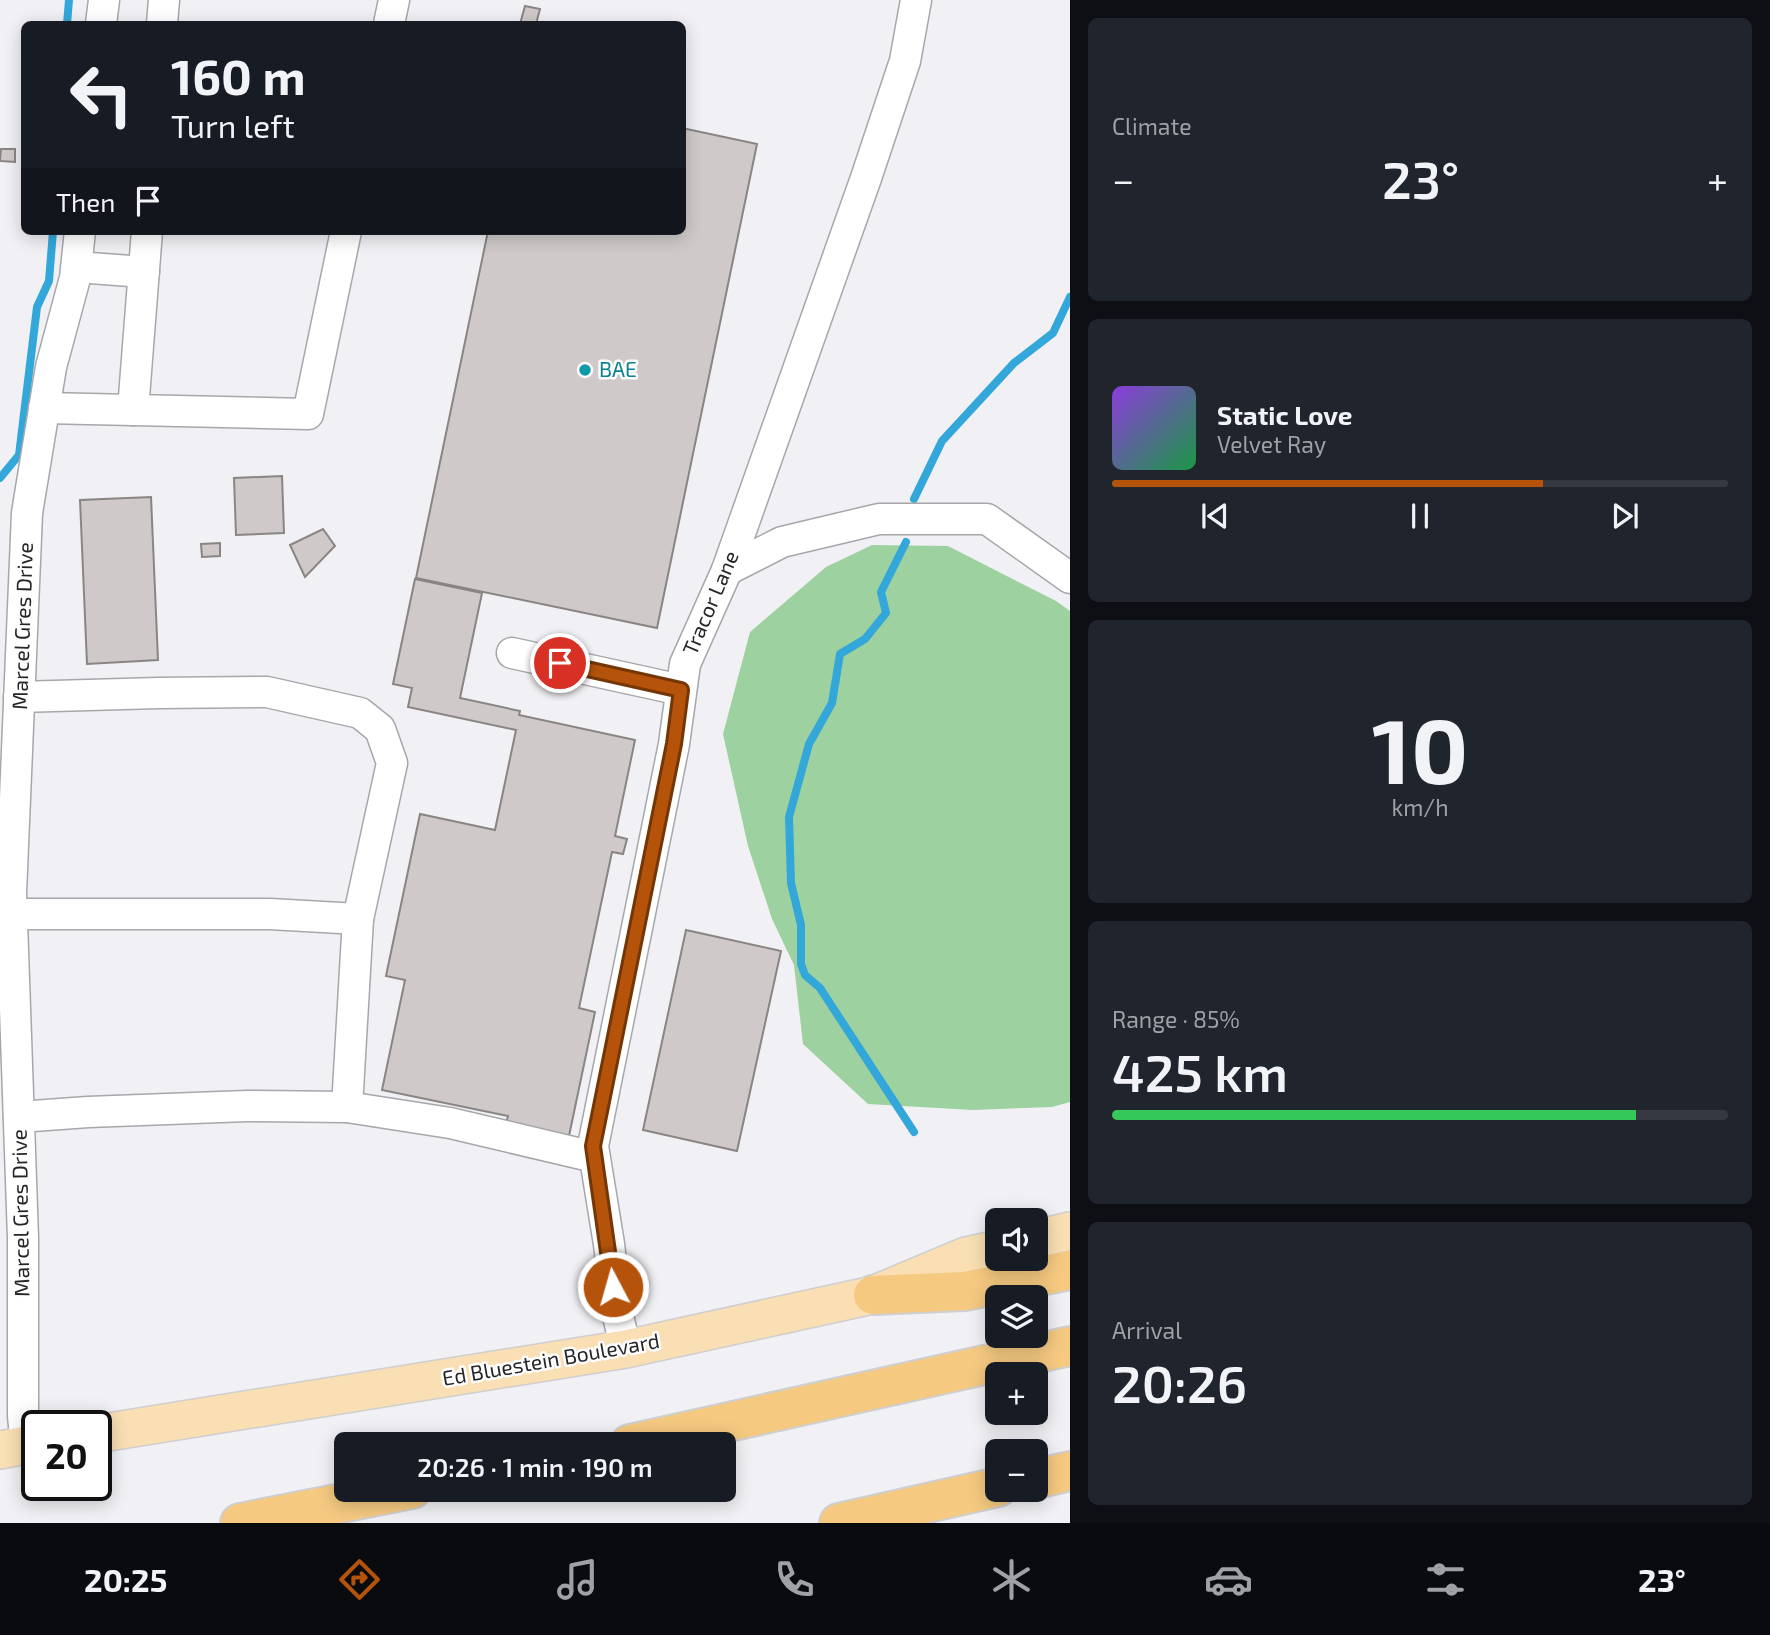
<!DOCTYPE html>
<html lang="en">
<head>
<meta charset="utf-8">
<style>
	body { margin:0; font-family:"Exo 2",sans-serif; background:#20242c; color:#f1f3f6; height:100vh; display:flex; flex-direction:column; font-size:26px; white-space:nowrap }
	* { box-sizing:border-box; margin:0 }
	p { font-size:23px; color:#9ea1a6 }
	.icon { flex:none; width:38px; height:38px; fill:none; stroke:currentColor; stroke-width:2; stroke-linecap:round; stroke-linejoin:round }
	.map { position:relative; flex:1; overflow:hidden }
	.panel { display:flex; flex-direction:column; gap:18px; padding:18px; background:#0d0f14; width:700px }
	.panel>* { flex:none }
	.hud { position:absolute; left:21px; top:21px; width:665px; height:214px; border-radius:10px; box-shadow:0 4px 18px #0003; background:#171b24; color:#f1f3f6; overflow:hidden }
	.fabs { position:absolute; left:985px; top:1208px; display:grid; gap:14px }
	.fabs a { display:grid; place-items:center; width:63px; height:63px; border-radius:10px; background:#171b24; box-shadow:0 4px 18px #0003; font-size:35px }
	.speed { position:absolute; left:21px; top:1410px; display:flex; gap:14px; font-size:35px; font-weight:700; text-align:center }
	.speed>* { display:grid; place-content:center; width:91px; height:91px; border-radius:50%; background:#171b24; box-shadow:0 4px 18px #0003; line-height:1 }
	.speed .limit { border:4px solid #111; border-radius:10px; background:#fff; color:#111 }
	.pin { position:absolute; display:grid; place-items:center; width:60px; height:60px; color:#fff; margin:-30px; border:4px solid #fff; border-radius:50%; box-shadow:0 2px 7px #0007 }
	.me { position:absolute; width:77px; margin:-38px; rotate:354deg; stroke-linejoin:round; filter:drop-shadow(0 0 5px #0008) }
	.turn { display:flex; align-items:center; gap:24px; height:147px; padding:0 35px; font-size:32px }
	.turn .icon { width:91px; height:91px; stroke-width:2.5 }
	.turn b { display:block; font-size:49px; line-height:60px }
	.then { display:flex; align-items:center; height:66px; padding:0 35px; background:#0003; gap:14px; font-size:26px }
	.big { font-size:52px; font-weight:600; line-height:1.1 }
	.panel .tile { flex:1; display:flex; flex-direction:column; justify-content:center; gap:10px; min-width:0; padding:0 24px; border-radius:10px; background:#20242c }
	.panel .dial { align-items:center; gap:0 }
	.dial b { font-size:91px; line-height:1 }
	.song { display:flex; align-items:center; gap:21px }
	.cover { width:84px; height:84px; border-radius:10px; background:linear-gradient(135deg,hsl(270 70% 55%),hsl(140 70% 35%)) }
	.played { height:7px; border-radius:4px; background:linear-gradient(90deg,#b45309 70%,#363941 70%) }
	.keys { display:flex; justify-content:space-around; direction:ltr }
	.heat { display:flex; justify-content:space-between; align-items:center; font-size:38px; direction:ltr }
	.charge { height:10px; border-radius:5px; background:linear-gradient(90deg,#34c759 85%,#363941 0) }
	.trip { position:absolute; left:334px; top:1432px; width:402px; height:70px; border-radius:10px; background:#171b24; box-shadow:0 4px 18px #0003; font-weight:600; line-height:70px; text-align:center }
	.dock { display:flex; height:112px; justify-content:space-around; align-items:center; background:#090b0e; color:#9ea1a6 }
	.dock .icon { width:49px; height:49px }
	.dock .active { color:#b45309 }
	.dock b { font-size:32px; color:#f1f3f6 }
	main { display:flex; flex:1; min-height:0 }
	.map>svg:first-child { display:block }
	.green { fill:#9dd1a0 }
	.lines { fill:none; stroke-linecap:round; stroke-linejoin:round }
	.stream { stroke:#33a7d9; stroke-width:8 }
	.building { fill:#cfcac9; stroke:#898583; stroke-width:2 }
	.minor-casing { stroke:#a7a6aa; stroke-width:33 }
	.major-casing { stroke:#cfcfcf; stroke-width:40 }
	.highway-casing { stroke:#cfcfcf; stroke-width:42 }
	.minor { stroke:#fff; stroke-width:30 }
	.major { stroke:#f9dfb3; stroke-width:37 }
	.highway { stroke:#f5c980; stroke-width:38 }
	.route-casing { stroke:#753606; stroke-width:18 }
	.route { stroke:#b45309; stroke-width:12 }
	.culture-dot { fill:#0f9aa8; stroke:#fefeff; stroke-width:2.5 }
	.labels { text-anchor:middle; stroke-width:5; stroke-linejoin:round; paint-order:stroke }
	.culture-label { font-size:21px; fill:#0d838f; stroke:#fefeff; text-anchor:start }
	.street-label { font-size:21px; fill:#252426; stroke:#fefeff }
</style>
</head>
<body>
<main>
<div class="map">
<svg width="1070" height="1523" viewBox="0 0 1070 1523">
	<rect width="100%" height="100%" fill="#f1f0f4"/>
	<!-- green -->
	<path class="green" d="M872,545L948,546L1056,601L1070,611V1102L1052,1107L973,1110L868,1104L803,1044L794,965L772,919L748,846L723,734L750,632L826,567Z"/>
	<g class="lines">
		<!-- stream -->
		<g class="stream">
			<path d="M67,24L69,0"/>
			<path d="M0,478L19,455L37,307L49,281L53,231"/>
			<path d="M914,499L942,441L1014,363L1053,333L1070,297"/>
			<path d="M906,542L881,592L886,613L865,639L840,654L832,703L809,744L789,817L791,883L801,925V964L805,975L820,988L914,1132"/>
		</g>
	</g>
	<!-- building -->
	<g class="building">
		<path d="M525,6L540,9L536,24H520Z"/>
		<path d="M682,128L757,144L657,628L416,578L488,231H682Z"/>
		<path d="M1,149H15V162L0,161Z"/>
		<path d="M282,476L284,533L236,535L234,478Z"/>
		<path d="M151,497L158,660L87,664L80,500Z"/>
		<path d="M323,529L335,546L305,577L290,545Z"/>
		<path d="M220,543V556L202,557L201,544Z"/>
		<path d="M415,579L482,593L460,698L520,711L519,715L635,740L615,836L627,839L623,854L612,852L579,1008L595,1012L569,1136L506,1123L508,1116L382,1090L405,980L386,976L420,814L495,830L516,730L408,707L412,688L393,684Z"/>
		<path d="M686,930L781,951L737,1151L643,1130Z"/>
	</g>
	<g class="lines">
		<!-- minor casing -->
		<g class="minor-casing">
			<g id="minor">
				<path d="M101,24L104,0"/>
				<path d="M162,24L164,0"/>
				<path d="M389,24L394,0"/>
				<path d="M77,267L144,272"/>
				<path d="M44,408L308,414L346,231"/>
				<path d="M133,410L147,231"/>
				<path d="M727,570L782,542L879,519H987L1070,578"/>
				<path d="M512,653L681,690"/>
				<path d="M19,697L158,693L267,692L360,713L380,729L392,763L358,919L347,1107"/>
				<path d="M12,914H270L358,919"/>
				<path d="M19,1117L88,1112L247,1106L347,1107L450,1123L594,1157"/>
				<path d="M626,1349L616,1308L609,1244L593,1146L674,744L685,664L727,570L866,178L905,61L916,0"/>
				<path d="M26,1445L23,1416V1238L11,893L27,513L51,367L75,278L80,231"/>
			</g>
		</g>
		<!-- major casing -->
		<g class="major-casing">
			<g id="major">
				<path d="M1036,1239L1070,1231"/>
				<path d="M96,1434L626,1349L873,1295L966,1256L998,1249"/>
				<path d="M0,1450L37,1443"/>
			</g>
		</g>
		<!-- highway casing -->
		<g class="highway-casing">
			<g id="highway">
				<path d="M873,1295L965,1291L1070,1270"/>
				<path d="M630,1444L1070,1346"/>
				<path d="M1036,1479L1070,1471"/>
				<path d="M240,1523L412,1489"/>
				<path d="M839,1523L998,1487"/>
			</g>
		</g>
		<!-- minor -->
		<use href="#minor" class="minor"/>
		<!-- major -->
		<use href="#major" class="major"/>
		<!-- highway -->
		<use href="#highway" class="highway"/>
	</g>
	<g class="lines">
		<!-- route casing -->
		<g class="route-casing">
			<path id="route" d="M560,663L681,690L674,744L593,1146L613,1287"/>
		</g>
		<!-- route -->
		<use href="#route" class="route"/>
	</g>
	<!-- markers -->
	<circle class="culture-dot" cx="585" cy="370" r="7"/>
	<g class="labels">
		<!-- culture labels -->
		<g class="culture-label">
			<text x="599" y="377">BAE</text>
		</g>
		<!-- street labels -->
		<g class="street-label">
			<text transform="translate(711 603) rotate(-67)" y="7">Tracor Lane</text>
			<text transform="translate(23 626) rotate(-88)" y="7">Marcel Gres Drive</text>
			<text transform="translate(21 1213) rotate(-91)" y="7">Marcel Gres Drive</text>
			<text transform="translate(551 1360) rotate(-10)" y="7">Ed Bluestein Boulevard</text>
		</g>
	</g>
</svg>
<div class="fabs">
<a><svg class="icon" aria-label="sound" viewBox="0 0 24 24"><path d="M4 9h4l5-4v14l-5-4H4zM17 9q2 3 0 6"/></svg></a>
<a><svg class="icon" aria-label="layers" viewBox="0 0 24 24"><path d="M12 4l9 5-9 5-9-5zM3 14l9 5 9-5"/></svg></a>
<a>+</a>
<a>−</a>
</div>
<div class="speed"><div class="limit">20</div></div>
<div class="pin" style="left:560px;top:663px;background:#d93025"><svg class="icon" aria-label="arrive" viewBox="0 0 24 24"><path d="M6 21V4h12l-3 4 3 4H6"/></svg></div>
<svg class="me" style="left:613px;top:1287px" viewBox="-20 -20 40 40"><circle r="17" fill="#b45309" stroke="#fff" stroke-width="3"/><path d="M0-11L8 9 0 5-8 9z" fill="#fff"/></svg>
<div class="trip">20:26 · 1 min · 190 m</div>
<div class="hud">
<div class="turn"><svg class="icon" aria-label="left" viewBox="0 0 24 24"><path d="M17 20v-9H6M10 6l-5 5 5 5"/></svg><div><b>160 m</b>Turn left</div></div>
<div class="then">Then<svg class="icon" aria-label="arrive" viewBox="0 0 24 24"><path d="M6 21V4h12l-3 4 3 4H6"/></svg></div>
</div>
</div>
<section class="panel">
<div class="tile"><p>Climate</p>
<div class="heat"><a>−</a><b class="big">23°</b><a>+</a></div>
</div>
<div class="tile">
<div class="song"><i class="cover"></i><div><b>Static Love</b><p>Velvet Ray</p></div></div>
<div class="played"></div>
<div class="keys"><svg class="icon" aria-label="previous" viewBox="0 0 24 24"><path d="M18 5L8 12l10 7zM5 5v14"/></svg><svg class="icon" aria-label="pause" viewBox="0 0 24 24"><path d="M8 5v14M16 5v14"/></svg><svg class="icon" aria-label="next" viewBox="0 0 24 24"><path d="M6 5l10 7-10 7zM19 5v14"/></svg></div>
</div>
<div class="tile dial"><b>10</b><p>km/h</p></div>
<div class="tile"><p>Range · 85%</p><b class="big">425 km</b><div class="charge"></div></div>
<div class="tile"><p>Arrival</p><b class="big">20:26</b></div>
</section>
</main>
<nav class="dock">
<b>20:25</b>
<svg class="icon active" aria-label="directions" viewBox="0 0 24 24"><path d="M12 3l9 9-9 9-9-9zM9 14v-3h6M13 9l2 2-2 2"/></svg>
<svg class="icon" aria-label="music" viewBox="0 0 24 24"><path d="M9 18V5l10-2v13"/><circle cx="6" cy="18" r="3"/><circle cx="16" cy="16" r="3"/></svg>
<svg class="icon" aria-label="phone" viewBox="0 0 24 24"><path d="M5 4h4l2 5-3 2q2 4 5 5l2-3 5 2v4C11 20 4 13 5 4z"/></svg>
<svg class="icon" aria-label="climate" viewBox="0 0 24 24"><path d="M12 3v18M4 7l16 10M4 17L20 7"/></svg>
<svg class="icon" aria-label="car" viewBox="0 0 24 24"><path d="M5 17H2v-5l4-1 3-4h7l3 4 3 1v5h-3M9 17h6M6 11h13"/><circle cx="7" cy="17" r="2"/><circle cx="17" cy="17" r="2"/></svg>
<svg class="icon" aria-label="filters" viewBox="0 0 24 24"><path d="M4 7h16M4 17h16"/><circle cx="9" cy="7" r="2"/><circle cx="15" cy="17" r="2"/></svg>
<b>23°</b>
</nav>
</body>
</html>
